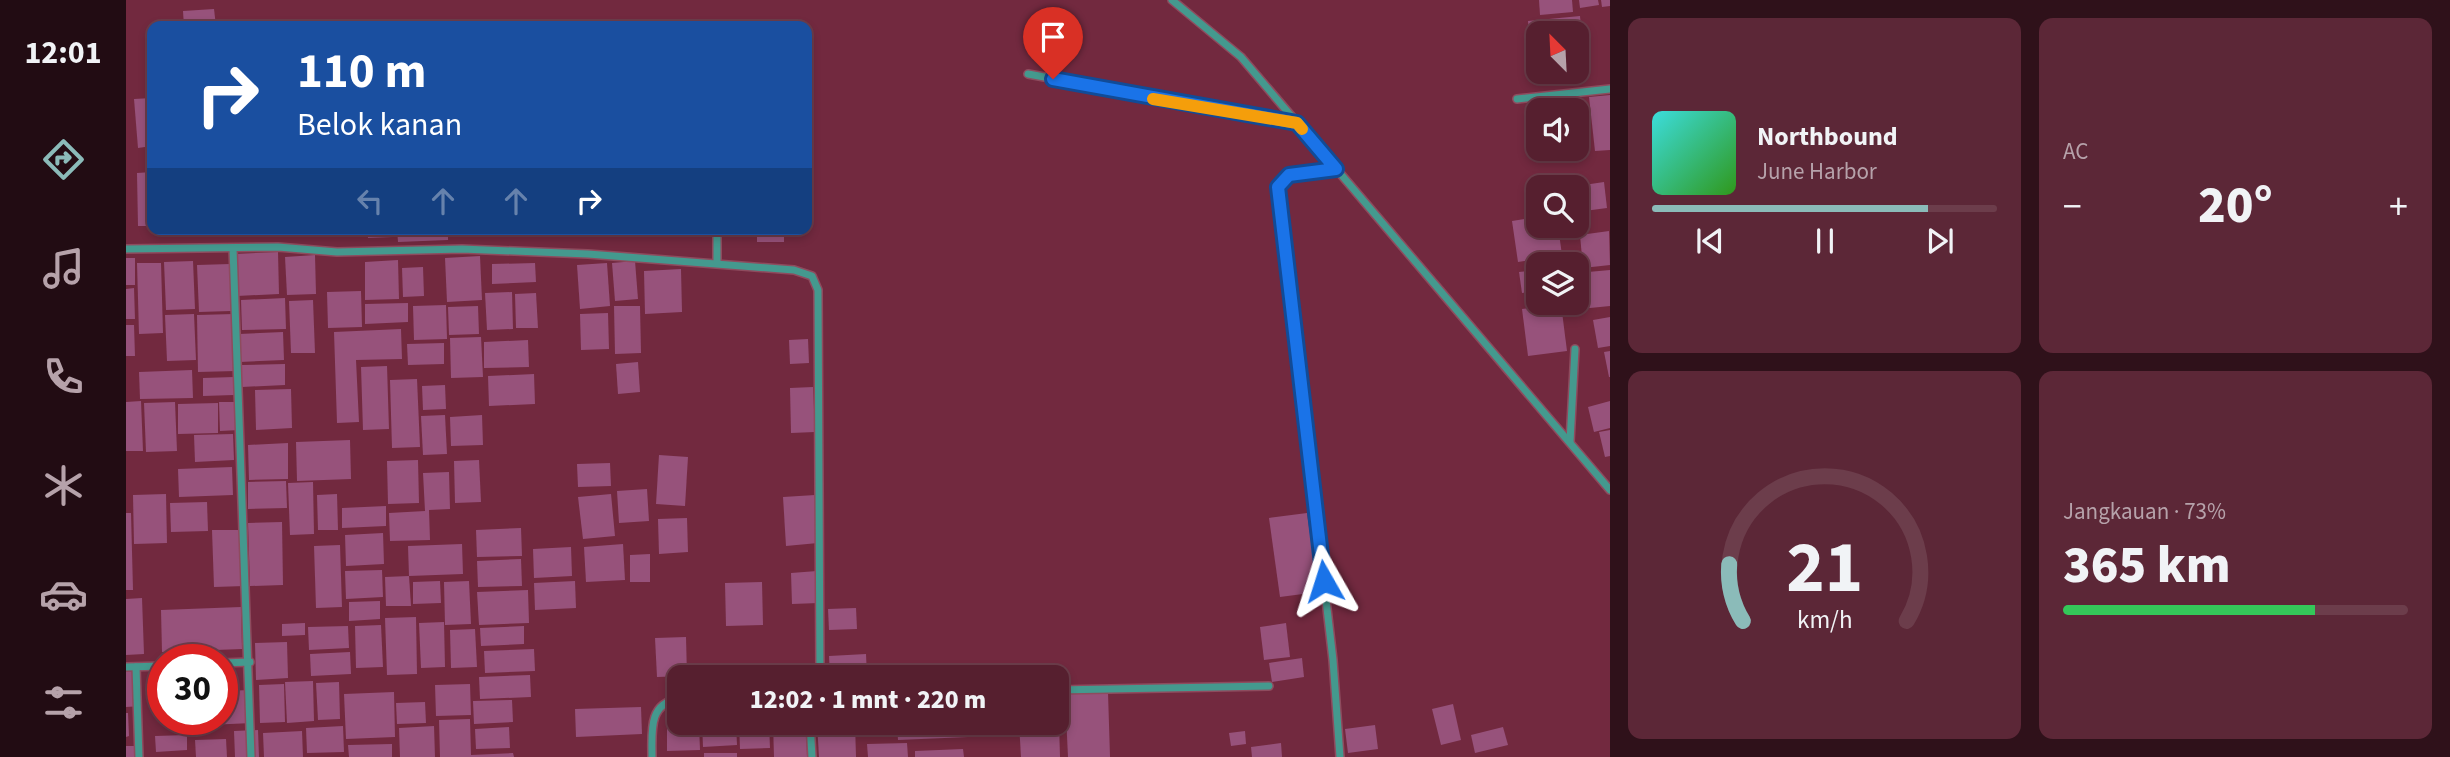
<!DOCTYPE html>
<html lang="id">
<head>
<meta charset="utf-8">
<style>
	body { margin:0; font-family:"Source Sans 3",sans-serif; background:#5c2737; color:#f1f3f6; height:100vh; display:flex; flex-direction:column; font-size:26px; white-space:nowrap }
	* { box-sizing:border-box; margin:0 }
	p { font-size:23px; color:#b6a2aa }
	.icon { flex:none; width:38px; height:38px; fill:none; stroke:currentColor; stroke-width:2; stroke-linecap:round; stroke-linejoin:round }
	.map { position:relative; flex:1; overflow:hidden }
	.panel { display:flex; flex-direction:column; gap:18px; padding:18px; background:#2f111a; width:840px }
	.panel>* { flex:none }
	.guide { position:absolute; left:21px; top:21px; width:665px; height:214px; border-radius:14px; box-shadow:0 4px 10px #0003,0 0 0 2px #6c3d4b; background:#1a4fa0; color:#fff; overflow:hidden }
	.needle { width:46px; rotate:336deg }
	.controls { position:absolute; left:1400px; top:21px; display:grid; gap:14px }
	.controls a { display:grid; place-items:center; width:63px; height:63px; border-radius:14px; background:#561f2f; box-shadow:0 4px 10px #0003,0 0 0 2px #6c3d4b; font-size:35px }
	.speed { position:absolute; left:21px; top:644px; display:flex; gap:14px; font-size:35px; font-weight:700; text-align:center }
	.speed>* { display:grid; place-content:center; width:91px; height:91px; border-radius:50%; background:#561f2f; box-shadow:0 4px 10px #0003,0 0 0 2px #6c3d4b; line-height:1 }
	.speed .limit { border:10px solid #d22; background:#fff; color:#111 }
	.pin { position:absolute; display:grid; place-items:center; width:60px; height:60px; color:#fff; margin:-72px -30px; border-radius:50% 50% 50% 0; rotate:-45deg; box-shadow:0 0 7px #0007 }
	.pin .icon { rotate:45deg }
	.me { position:absolute; width:77px; margin:-38px; rotate:354deg; stroke-linejoin:round; filter:drop-shadow(0 0 5px #0008) }
	.turn { display:flex; align-items:center; gap:24px; height:147px; padding:0 35px; font-size:32px }
	.turn .icon { width:91px; height:91px; stroke-width:2.5 }
	.turn b { display:block; font-size:49px; line-height:60px }
	.lanes { display:flex; align-items:center; height:66px; padding:0 35px; background:#0003; justify-content:center; gap:35px; direction:ltr }
	.lanes .off { opacity:.35 }
	.big { font-size:52px; font-weight:800; line-height:1.1 }
	.panel .card { flex:1; display:flex; flex-direction:column; justify-content:center; gap:10px; min-width:0; padding:0 24px; border-radius:14px; background:#5c2737 }
	.panel .dial { align-items:center; gap:0 }
	.dial svg { height:182px; overflow:visible; fill:none; stroke:#6c3d4b; stroke-width:7; stroke-linecap:round; text-anchor:middle }
	.dial text { fill:#f1f3f6; stroke:none }
	.song { display:flex; align-items:center; gap:21px }
	.cover { width:84px; height:84px; border-radius:10px; background:linear-gradient(135deg,hsl(180 70% 55%),hsl(110 70% 35%)) }
	.played { height:7px; border-radius:4px; background:linear-gradient(90deg,#8bbbb9 80%,#6c3d4b 80%) }
	.keys { display:flex; justify-content:space-around; direction:ltr }
	.heat { display:flex; justify-content:space-between; align-items:center; font-size:38px; direction:ltr }
	.charge { height:10px; border-radius:5px; background:linear-gradient(90deg,#34c759 73%,#6c3d4b 0) }
	.panel .tiles { flex:1; display:grid; gap:18px; grid-template-columns:repeat(2,1fr) }
	.trip { position:absolute; left:541px; top:665px; width:402px; height:70px; border-radius:14px; background:#561f2f; box-shadow:0 4px 10px #0003,0 0 0 2px #6c3d4b; font-weight:800; line-height:70px; text-align:center }
	main { display:flex; flex:1; min-height:0 }
	.menu { display:flex; flex-direction:column; width:126px; justify-content:space-around; align-items:center; background:#220c13; color:#b6a2aa }
	.menu .icon { width:49px; height:49px }
	.menu .selected { color:#8bbbb9 }
	.menu b { font-size:32px; color:#f1f3f6 }
	.map>svg:first-child { display:block }
	.building { fill:#97527b }
	.lines { fill:none; stroke-linecap:round; stroke-linejoin:round }
	.minor-casing { stroke:#8e4b5e; stroke-width:10 }
	.minor { stroke:#44998e; stroke-width:7 }
	.route-casing { stroke:#114b97; stroke-width:18 }
	.route { stroke:#1a73e8; stroke-width:12 }
	.slow { stroke:#f59e0b; stroke-width:12 }
</style>
</head>
<body>
<main>
<nav class="menu">
<b>12:01</b>
<svg class="icon selected" aria-label="directions" viewBox="0 0 24 24"><path d="M12 3l9 9-9 9-9-9zM9 14v-3h6M13 9l2 2-2 2"/></svg>
<svg class="icon" aria-label="music" viewBox="0 0 24 24"><path d="M9 18V5l10-2v13"/><circle cx="6" cy="18" r="3"/><circle cx="16" cy="16" r="3"/></svg>
<svg class="icon" aria-label="phone" viewBox="0 0 24 24"><path d="M5 4h4l2 5-3 2q2 4 5 5l2-3 5 2v4C11 20 4 13 5 4z"/></svg>
<svg class="icon" aria-label="climate" viewBox="0 0 24 24"><path d="M12 3v18M4 7l16 10M4 17L20 7"/></svg>
<svg class="icon" aria-label="car" viewBox="0 0 24 24"><path d="M5 17H2v-5l4-1 3-4h7l3 4 3 1v5h-3M9 17h6M6 11h13"/><circle cx="7" cy="17" r="2"/><circle cx="17" cy="17" r="2"/></svg>
<svg class="icon" aria-label="filters" viewBox="0 0 24 24"><path d="M4 7h16M4 17h16"/><circle cx="9" cy="7" r="2"/><circle cx="15" cy="17" r="2"/></svg>
</nav>
<div class="map">
<svg width="1484" height="757" viewBox="0 0 1484 757">
	<rect width="100%" height="100%" fill="#72293f"/>
	<!-- building -->
	<g class="building">
		<path d="M1413,0H1446L1447,12L1414,15Z"/>
		<path d="M1453,0H1472L1473,5L1454,8Z"/>
		<path d="M1475,0H1484V6L1476,7Z"/>
		<path d="M88,9L90,26H58L57,11Z"/>
		<path d="M1454,16L1457,48L1451,49V33H1412V53L1405,54L1402,21Z"/>
		<path d="M1484,95V150L1469,151L1463,97Z"/>
		<path d="M26,98V146L12,148L8,99Z"/>
		<path d="M26,172V226H12L11,173Z"/>
		<path d="M1478,182L1481,208L1451,212V186Z"/>
		<path d="M1412,217V226H1432L1436,255L1392,262L1386,221Z"/>
		<path d="M88,229H112V232L88,233Z"/>
		<path d="M140,229H162L163,234L140,235Z"/>
		<path d="M206,229H239V234L206,235Z"/>
		<path d="M241,229H267V237L242,238Z"/>
		<path d="M271,229H322V240L272,242Z"/>
		<rect x="631" y="229" width="27" height="13"/>
		<path d="M1483,231L1484,265L1457,268L1454,235Z"/>
		<path d="M152,252L153,294L111,296L109,254Z"/>
		<path d="M189,255L190,294L161,295L159,257Z"/>
		<path d="M354,256L356,300L321,302L319,258Z"/>
		<rect x="0" y="258" width="9" height="27"/>
		<path d="M272,260L273,299L239,300V262Z"/>
		<path d="M67,261L69,309L40,310L38,262Z"/>
		<path d="M509,261L512,299L489,301L486,263Z"/>
		<path d="M11,263H35L37,333L13,334Z"/>
		<path d="M409,263L410,282L366,284V264Z"/>
		<path d="M481,263L484,306L454,309L451,265Z"/>
		<path d="M104,264L105,311L73,312L71,265Z"/>
		<path d="M297,267L298,296L277,297L276,268Z"/>
		<path d="M555,269L556,312L519,314L518,271Z"/>
		<path d="M1412,270V291L1396,293L1393,272Z"/>
		<path d="M1484,270V306L1454,309L1451,273Z"/>
		<path d="M8,288L9,319H0V289Z"/>
		<path d="M235,291L236,327L202,328L201,292Z"/>
		<path d="M386,292L387,329L361,330L359,293Z"/>
		<path d="M410,293L412,328H390L389,294Z"/>
		<path d="M159,298L160,329L116,330L115,300Z"/>
		<path d="M187,300L189,353H165L163,301Z"/>
		<path d="M282,303V322L239,324V304Z"/>
		<path d="M1435,304L1441,351L1402,356L1396,309Z"/>
		<path d="M320,305L321,339L288,340L287,306Z"/>
		<path d="M352,306L353,334L323,335L322,307Z"/>
		<path d="M488,306H514L515,353L489,354Z"/>
		<path d="M482,313L483,349L455,350L454,314Z"/>
		<path d="M68,314L70,360L41,361L39,315Z"/>
		<path d="M108,314L110,371L72,372L71,315Z"/>
		<path d="M1484,317V346L1472,348L1467,320Z"/>
		<path d="M0,325H8L9,356H0Z"/>
		<path d="M275,329L276,359L230,360L233,422L211,423L208,332Z"/>
		<path d="M157,332L158,360L114,362L113,334Z"/>
		<path d="M355,337L357,377L325,378L324,338Z"/>
		<path d="M682,339L683,363L664,364L663,340Z"/>
		<path d="M402,340L403,367L358,368V342Z"/>
		<path d="M318,343V364L282,365L281,344Z"/>
		<path d="M1484,351V377H1483L1478,352Z"/>
		<path d="M512,362L514,392L492,394L490,364Z"/>
		<path d="M159,364V385L116,387V365Z"/>
		<path d="M261,366L263,429L237,430L235,367Z"/>
		<path d="M66,370L67,398L14,399L13,372Z"/>
		<path d="M408,374L409,404L363,406L362,376Z"/>
		<path d="M108,377V395L77,396V378Z"/>
		<path d="M291,379L294,447L266,448L264,380Z"/>
		<path d="M319,385L320,409L297,410L296,386Z"/>
		<path d="M687,387L689,432L665,433L664,388Z"/>
		<path d="M165,389L166,428L130,430L129,390Z"/>
		<path d="M15,401L17,451H0V402Z"/>
		<path d="M1484,401V428L1468,432L1462,407Z"/>
		<path d="M49,402L51,451L20,452L18,403Z"/>
		<path d="M93,402H112L113,430L94,431Z"/>
		<path d="M92,403V433L52,434V404Z"/>
		<path d="M319,415L321,454L297,455L295,416Z"/>
		<path d="M356,415L357,445L325,446L324,417Z"/>
		<path d="M1484,430V456L1479,457L1473,432Z"/>
		<path d="M107,434L108,460L69,462L68,435Z"/>
		<path d="M224,440L225,479L171,481L170,442Z"/>
		<path d="M162,443V479L123,480L122,445Z"/>
		<path d="M533,455L562,457L559,506L530,504Z"/>
		<path d="M292,460L293,503L262,504L261,461Z"/>
		<path d="M353,460L355,502L329,503L328,461Z"/>
		<path d="M484,463L485,486L452,487L451,464Z"/>
		<path d="M106,467L107,495L53,497L52,469Z"/>
		<path d="M323,472L324,509L303,510L304,540L264,541L263,513L299,511L297,473Z"/>
		<path d="M160,481L161,508L122,509V482Z"/>
		<path d="M187,482L188,534L164,535L162,483Z"/>
		<path d="M521,489L523,521L493,523L491,491Z"/>
		<path d="M40,494L41,543L8,544L7,495Z"/>
		<path d="M211,494L212,530H192L191,495Z"/>
		<path d="M485,494L489,536L457,539L452,497Z"/>
		<path d="M689,495L692,543L660,546L657,497Z"/>
		<path d="M81,502L82,531L45,532L44,503Z"/>
		<path d="M260,506V526L216,528V508Z"/>
		<path d="M0,513H5L7,590H0Z"/>
		<path d="M1181,513L1192,592L1154,597L1143,518Z"/>
		<path d="M561,518L562,552L533,554L532,519Z"/>
		<path d="M156,522L157,585L124,586L122,523Z"/>
		<path d="M395,528L396,556L351,557L350,530Z"/>
		<path d="M86,530H117L119,586L88,587Z"/>
		<path d="M257,533L258,564L220,566L219,535Z"/>
		<path d="M336,544L337,574L283,576L282,546Z"/>
		<path d="M497,544L499,580L460,582L458,547Z"/>
		<path d="M214,545L216,607L190,608L188,546Z"/>
		<path d="M445,547L446,576L408,578L407,549Z"/>
		<path d="M524,554V582H504V555Z"/>
		<path d="M395,559L396,586L352,587L351,561Z"/>
		<path d="M256,570L257,597L220,599L219,571Z"/>
		<path d="M691,571L693,603L666,604L665,573Z"/>
		<path d="M283,576L285,606H260L259,577Z"/>
		<path d="M314,581L315,603L287,604V582Z"/>
		<path d="M343,581L345,624L319,625L318,582Z"/>
		<path d="M449,581L450,608L409,610L408,583Z"/>
		<path d="M636,582L637,625L600,626L599,583Z"/>
		<path d="M402,590L403,623L353,625L351,592Z"/>
		<path d="M16,598L18,654L0,655V599Z"/>
		<path d="M254,601V619L223,621V602Z"/>
		<path d="M115,607L116,649L36,652L35,610Z"/>
		<path d="M730,608L731,629L703,630L702,609Z"/>
		<path d="M290,617L291,674L261,675L259,618Z"/>
		<path d="M318,622L319,667L295,668L293,623Z"/>
		<path d="M179,623V635L156,636V624Z"/>
		<path d="M1160,623L1164,657L1138,660L1134,627Z"/>
		<path d="M255,625L257,667L230,668L229,626Z"/>
		<path d="M222,626L223,648L183,650L182,627Z"/>
		<path d="M398,626V644L355,646L354,628Z"/>
		<path d="M349,629L351,667L325,668L324,630Z"/>
		<path d="M560,637L561,676L531,677L529,638Z"/>
		<path d="M161,642L162,678L130,680L129,643Z"/>
		<path d="M408,649L409,671L359,673L358,651Z"/>
		<path d="M224,652L225,674L185,676L184,654Z"/>
		<path d="M740,654L741,677H704L703,656Z"/>
		<path d="M1176,658L1178,677L1146,682L1143,663Z"/>
		<path d="M0,667H14L15,706L0,707Z"/>
		<path d="M404,675L405,697L354,699L353,677Z"/>
		<path d="M28,680H37V704L29,705Z"/>
		<path d="M187,681L188,721L161,723L159,682Z"/>
		<path d="M213,682L214,719L192,720L190,683Z"/>
		<path d="M158,684L159,722L134,723L133,685Z"/>
		<path d="M344,684L345,715L310,716L309,685Z"/>
		<path d="M125,690L126,723L82,725V719H96V691Z"/>
		<path d="M268,692L269,737L220,739L218,694Z"/>
		<path d="M982,692L984,757H942L939,694Z"/>
		<path d="M386,700L387,722L348,724L347,701Z"/>
		<path d="M299,702L300,723L271,724L270,703Z"/>
		<path d="M1327,704L1335,740L1315,745L1306,709Z"/>
		<path d="M515,707L516,734L450,737L449,709Z"/>
		<path d="M0,713H2L3,736L0,737Z"/>
		<path d="M49,719H76L77,731L49,732Z"/>
		<path d="M344,719L345,755L387,753L388,757H314L313,720Z"/>
		<path d="M576,723H610L611,745L577,747Z"/>
		<path d="M613,723H643L644,748L614,749Z"/>
		<path d="M647,723H680L681,757H648Z"/>
		<path d="M691,723H729L730,757H693Z"/>
		<path d="M771,723H888L889,735L772,740Z"/>
		<path d="M893,723H933L934,757H895Z"/>
		<path d="M573,724L574,750L541,751V726Z"/>
		<path d="M1249,725L1252,749L1222,753L1219,729Z"/>
		<path d="M217,726L218,752L181,753L180,728Z"/>
		<path d="M308,726L309,757H274L273,728Z"/>
		<path d="M383,727L384,748L350,749L349,729Z"/>
		<path d="M1377,727L1382,745L1349,753L1345,735Z"/>
		<path d="M132,730L133,757H109L108,731Z"/>
		<path d="M176,731L177,757H138L137,733Z"/>
		<path d="M1119,731L1120,744L1105,746L1103,733Z"/>
		<path d="M61,735V750L30,752L29,736Z"/>
		<path d="M100,739L101,757H70L69,740Z"/>
		<path d="M781,743L782,757H742L741,744Z"/>
		<path d="M1155,743L1156,757H1126L1125,747Z"/>
		<path d="M266,744V757H223L222,745Z"/>
		<path d="M0,746H13L14,757H0Z"/>
		<path d="M837,749L838,757H789V751Z"/>
		<rect x="578" y="753" width="33" height="4"/>
	</g>
	<g class="lines">
		<!-- minor casing -->
		<g class="minor-casing">
			<g id="minor">
				<path d="M1046,0L1115,57L1484,490"/>
				<path d="M902,74L1170,123"/>
				<path d="M1391,99L1484,89"/>
				<path d="M1210,169L1162,175L1152,187L1207,660L1214,757"/>
				<path d="M107,248L125,757"/>
				<path d="M0,249L152,247L211,252L336,249L462,254L668,270L686,276L692,290L694,677"/>
				<path d="M591,262V229"/>
				<path d="M1444,442L1449,349"/>
				<path d="M96,663L124,662"/>
				<path d="M0,667L37,666"/>
				<path d="M10,667L13,757"/>
				<path d="M931,690L1143,686"/>
				<path d="M684,723L686,757"/>
				<path d="M526,757C526,732 522,703 553,699"/>
			</g>
		</g>
		<!-- minor -->
		<use href="#minor" class="minor"/>
	</g>
	<g class="lines">
		<!-- route casing -->
		<g class="route-casing">
			<path id="route" d="M927,79L1171,123L1210,169L1163,175L1152,187L1198,581"/>
		</g>
		<!-- route -->
		<use href="#route" class="route"/>
		<!-- slow -->
		<path class="slow" d="M1027,99L1171,123L1176,129"/>
	</g>
</svg>
<div class="controls">
<a><svg class="needle" viewBox="-14 -14 28 28"><path d="M0-13l5 13h-10z" fill="#e53935"/><path d="M0 13l5-13h-10z" fill="#b6a2aa"/></svg></a>
<a><svg class="icon" aria-label="sound" viewBox="0 0 24 24"><path d="M4 9h4l5-4v14l-5-4H4zM17 9q2 3 0 6"/></svg></a>
<a><svg class="icon" aria-label="search" viewBox="0 0 24 24"><circle cx="10" cy="10" r="6"/><path d="M15 15l6 6"/></svg></a>
<a><svg class="icon" aria-label="layers" viewBox="0 0 24 24"><path d="M12 4l9 5-9 5-9-5zM3 14l9 5 9-5"/></svg></a>
</div>
<div class="speed"><div class="limit">30</div></div>
<div class="pin" style="left:927px;top:79px;background:#d93025"><svg class="icon" aria-label="arrive" viewBox="0 0 24 24"><path d="M6 21V4h12l-3 4 3 4H6"/></svg></div>
<svg class="me" style="left:1198px;top:581px" viewBox="-20 -20 40 40"><path d="M0-17L14 15 0 8-14 15z" fill="#1a73e8" stroke="#fff" stroke-width="4"/></svg>
<div class="trip">12:02 · 1 mnt · 220 m</div>
<div class="guide">
<div class="turn"><svg class="icon" aria-label="right" viewBox="0 0 24 24"><path d="M7 20v-9h11M14 6l5 5-5 5"/></svg><div><b>110 m</b>Belok kanan</div></div>
<div class="lanes"><svg class="icon off" aria-label="left" viewBox="0 0 24 24"><path d="M17 20v-9H6M10 6l-5 5 5 5"/></svg><svg class="icon off" aria-label="ahead" viewBox="0 0 24 24"><path d="M12 20V5M6 11l6-6 6 6"/></svg><svg class="icon off" aria-label="ahead" viewBox="0 0 24 24"><path d="M12 20V5M6 11l6-6 6 6"/></svg><svg class="icon" aria-label="right" viewBox="0 0 24 24"><path d="M7 20v-9h11M14 6l5 5-5 5"/></svg></div>
</div>
</div>
<section class="panel">
<div class="tiles">
<div class="card">
<div class="song"><i class="cover"></i><div><b>Northbound</b><p>June Harbor</p></div></div>
<div class="played"></div>
<div class="keys"><svg class="icon" aria-label="previous" viewBox="0 0 24 24"><path d="M18 5L8 12l10 7zM5 5v14"/></svg><svg class="icon" aria-label="pause" viewBox="0 0 24 24"><path d="M8 5v14M16 5v14"/></svg><svg class="icon" aria-label="next" viewBox="0 0 24 24"><path d="M6 5l10 7-10 7zM19 5v14"/></svg></div>
</div>
<div class="card"><p>AC</p>
<div class="heat"><a>−</a><b class="big">20°</b><a>+</a></div>
</div>
<div class="card dial"><svg viewBox="0 0 100 80">
<path d="M14 69A42 42 0 1 1 86 69"/>
<path d="M14 69A42 42 0 0 1 8 44" stroke="#8bbbb9"/>
<text x="50" y="56" font-size="32" font-weight="700">21</text>
<text x="50" y="72" font-size="11">km/h</text>
</svg></div>
<div class="card"><p>Jangkauan · 73%</p><b class="big">365 km</b><div class="charge"></div></div>
</div>
</section>
</main>
</body>
</html>
